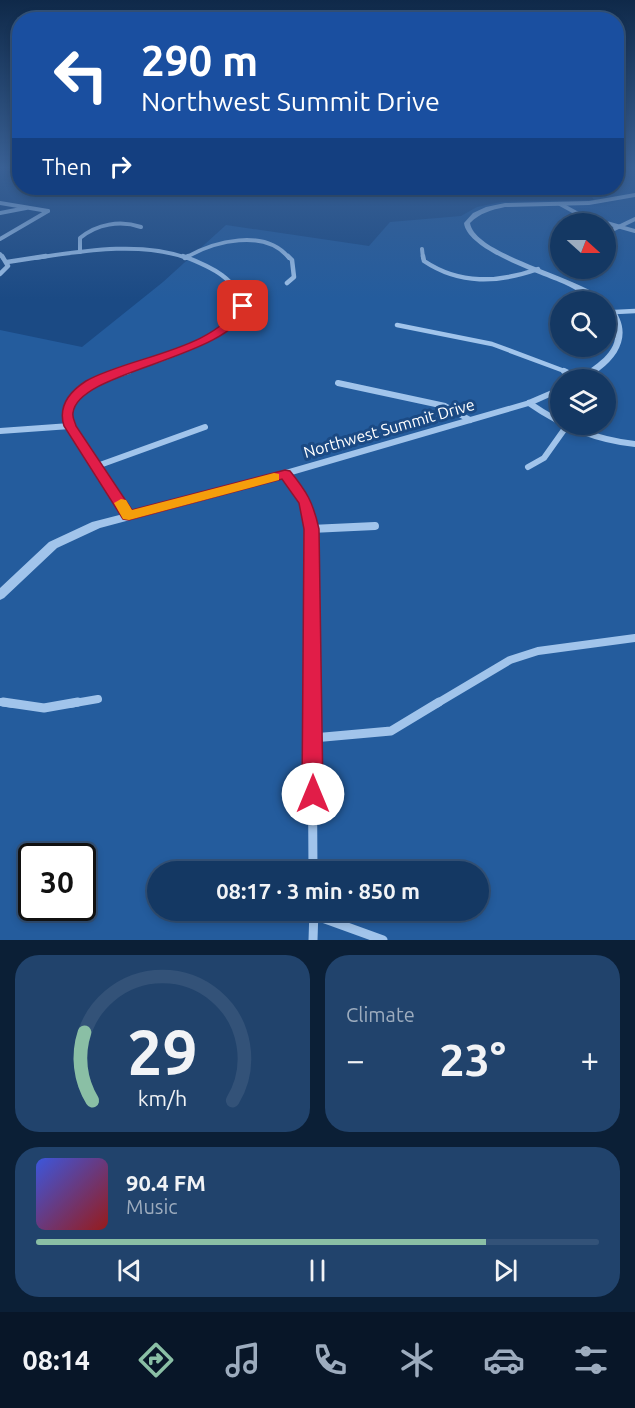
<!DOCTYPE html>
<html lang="en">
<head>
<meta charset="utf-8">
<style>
	body { margin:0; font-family:Ubuntu,sans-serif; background:#21436c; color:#f1f3f6; height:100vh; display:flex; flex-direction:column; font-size:22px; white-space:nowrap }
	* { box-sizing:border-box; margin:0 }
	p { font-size:20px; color:#9dacbe }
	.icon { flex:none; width:33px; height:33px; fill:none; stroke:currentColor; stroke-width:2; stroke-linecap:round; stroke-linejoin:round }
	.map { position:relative; height:940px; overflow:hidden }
	.drawer { display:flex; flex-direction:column; gap:15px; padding:15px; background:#0b1f36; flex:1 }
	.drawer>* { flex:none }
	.top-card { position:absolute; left:12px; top:12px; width:612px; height:183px; border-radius:24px; box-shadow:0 3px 9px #0003,0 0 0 2px #335278; background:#1a4fa0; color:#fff; overflow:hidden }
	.needle { width:39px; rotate:111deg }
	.tools { position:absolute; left:550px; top:213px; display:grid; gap:12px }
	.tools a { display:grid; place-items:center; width:66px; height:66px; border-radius:50%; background:#143863; box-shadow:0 3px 9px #0003,0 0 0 2px #335278; font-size:30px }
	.speed { position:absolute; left:18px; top:843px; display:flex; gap:12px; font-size:30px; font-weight:700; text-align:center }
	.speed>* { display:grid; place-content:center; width:78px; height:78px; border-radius:50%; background:#143863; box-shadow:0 3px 9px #0003,0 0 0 2px #335278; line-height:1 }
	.speed .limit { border:3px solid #111; border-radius:9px; background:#fff; color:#111 }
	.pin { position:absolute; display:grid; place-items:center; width:51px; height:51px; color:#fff; margin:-26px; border-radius:12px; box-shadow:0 3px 9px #0006 }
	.me { position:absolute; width:66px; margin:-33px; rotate:0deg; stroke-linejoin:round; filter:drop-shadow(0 0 4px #0008) }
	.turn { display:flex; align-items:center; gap:21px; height:126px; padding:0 30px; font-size:27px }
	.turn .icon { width:78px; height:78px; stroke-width:2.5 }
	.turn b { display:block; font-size:42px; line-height:51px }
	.then { display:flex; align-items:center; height:57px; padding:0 30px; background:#0003; gap:12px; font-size:22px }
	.big { font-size:45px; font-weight:700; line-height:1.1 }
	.drawer .tile { flex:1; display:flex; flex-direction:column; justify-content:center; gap:9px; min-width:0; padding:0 21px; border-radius:24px; background:#21436c }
	.drawer .dial { align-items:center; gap:0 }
	.dial svg { height:156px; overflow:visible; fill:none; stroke:#335278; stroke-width:7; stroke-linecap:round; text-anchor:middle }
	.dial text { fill:#f1f3f6; stroke:none }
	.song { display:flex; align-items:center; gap:18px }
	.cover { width:72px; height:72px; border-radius:9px; background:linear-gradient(135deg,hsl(230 70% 55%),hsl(0 70% 35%)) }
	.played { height:6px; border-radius:3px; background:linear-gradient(90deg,#8abfa5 80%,#335278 80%) }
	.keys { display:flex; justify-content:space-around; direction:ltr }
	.heat { display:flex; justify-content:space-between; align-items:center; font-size:33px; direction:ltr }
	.drawer .tiles { flex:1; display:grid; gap:15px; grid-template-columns:1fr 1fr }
	.tile:last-child { grid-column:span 2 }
	.trip { position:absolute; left:147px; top:861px; width:342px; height:60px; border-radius:30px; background:#143863; box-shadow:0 3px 9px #0003,0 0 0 2px #335278; font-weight:700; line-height:60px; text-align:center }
	.tab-bar { display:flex; height:96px; justify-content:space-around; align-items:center; background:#081628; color:#9dacbe }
	.tab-bar .icon { width:42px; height:42px }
	.tab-bar .selected { color:#8abfa5 }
	.tab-bar b { font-size:27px; color:#f1f3f6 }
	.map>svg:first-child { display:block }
	.green { fill:#245c9d; fill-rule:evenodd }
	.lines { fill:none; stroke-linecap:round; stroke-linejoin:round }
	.minor-far4 { stroke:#a1c4eb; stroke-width:4 }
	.minor-far3 { stroke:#a1c4eb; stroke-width:4.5 }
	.minor-far2 { stroke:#a1c4eb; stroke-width:6 }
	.minor-far1 { stroke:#a1c4eb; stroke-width:8 }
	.minor { stroke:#a1c4eb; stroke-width:9 }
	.tertiary { fill:#a1c4eb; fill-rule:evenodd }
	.route { fill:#e11d48; stroke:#92132f; stroke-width:1.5 }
	.slow { fill:#f59e0b }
	.labels { text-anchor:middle; stroke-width:6; stroke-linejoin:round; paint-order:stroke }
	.street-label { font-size:16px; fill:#fff; stroke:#1b4a84 }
</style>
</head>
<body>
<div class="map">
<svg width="635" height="940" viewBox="0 0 635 940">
	<rect width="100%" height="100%" fill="#1b4a84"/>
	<!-- green -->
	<path class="green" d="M617,167H635V940H0V330L82,347L163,282L226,225L369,246L390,222L461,216L477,207L501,202L594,200L587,188H573H616ZM561,224H606V268H561ZM561,302H606V346H561ZM561,380H606V424H561ZM32,856H82V908H32ZM158,872H478V910H158Z"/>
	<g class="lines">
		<!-- minor-far4 -->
		<g class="minor-far4">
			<path d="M616,178L618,167"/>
			<path d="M0,203L48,211"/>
			<path d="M560,204L582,216L635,231"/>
			<path d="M0,213L26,208"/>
			<path d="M606,233L635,219"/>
			<path d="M0,239L48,211"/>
			<path d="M422,249L423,258"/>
			<path d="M80,252V238C97,224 120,220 141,227"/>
			<path d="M0,254L3,258"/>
			<path d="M35,258C83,251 140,241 187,258"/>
			<path d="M185,258C214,241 265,228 289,258"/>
		</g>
		<!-- minor-far3 -->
		<g class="minor-far3">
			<path d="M423,256L424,261C460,285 498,283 538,269"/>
			<path d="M185,258L188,256"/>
			<path d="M7,262L46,256"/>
			<path d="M0,274L8,266L2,256"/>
			<path d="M287,283L294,277L292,260L288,256"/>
			<path d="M615,312L635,311"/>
			<path d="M397,325L492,344L567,372"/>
			<path d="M124,372C165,358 213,344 243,311C241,279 209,266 183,256"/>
		</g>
		<!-- minor-far2 -->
		<g class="minor-far2">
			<path d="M564,371L580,379"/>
			<path d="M338,383L445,406L470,420"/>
			<path d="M529,403C562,426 595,440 635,444"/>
			<path d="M0,431L70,426"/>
			<path d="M97,466L205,427"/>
			<path d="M528,467L544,458L566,427"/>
			<path d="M285,474L306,503L309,518"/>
			<path d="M128,516L70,426C62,388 101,380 129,371"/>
		</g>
		<!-- minor-far1 -->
		<g class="minor-far1">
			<path d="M309,517L311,529L312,704"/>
			<path d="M311,529L375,526"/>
			<path d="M0,702L14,704"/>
			<path d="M69,704L98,699"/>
			<path d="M436,704L510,660L538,651L635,638"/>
		</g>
		<!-- minor -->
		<g class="minor">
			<path d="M3,702L44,708L78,702"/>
			<path d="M312,702L313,872"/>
			<path d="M313,738L391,731L439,702"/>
			<path d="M314,915L383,940"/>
			<path d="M313,940L314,910"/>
		</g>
		<!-- tertiary -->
		<g class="tertiary">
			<path d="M635,193V197L589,205L505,207C491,210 480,213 470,223C475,256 586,278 610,304C632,328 623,353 600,370C591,377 586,380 575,380C591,366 619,355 615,329C613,319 606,312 606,302C591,302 578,290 564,284C541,274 467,250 464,223L473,213L486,207L505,203L589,201Z"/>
			<path d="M561,386V392L532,405L216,497L100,528L57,548L4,598L0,600V588L49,542L92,522L209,492L526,401Z"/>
		</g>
	</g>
	<!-- sky -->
	<linearGradient id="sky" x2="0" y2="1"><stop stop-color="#0f2949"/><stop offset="0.56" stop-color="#396094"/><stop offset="1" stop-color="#396094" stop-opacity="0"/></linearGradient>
	<rect width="635" height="299" fill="url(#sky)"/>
	<!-- route -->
	<path class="route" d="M239,304L248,306C232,359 77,370 73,413C72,417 75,422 76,426L132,510L285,470L290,471C307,492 313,502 319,529L323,794L320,800L313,803L305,800L302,794L304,529L299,503L282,479L129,520L123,519L64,426C58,407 69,392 86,381C128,357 216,350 239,304Z"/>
	<!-- slow -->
	<path class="slow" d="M274,473L279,474V480L129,520L123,519L114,503L121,499L126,500L132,510Z"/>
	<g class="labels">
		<!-- street labels -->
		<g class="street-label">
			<text transform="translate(389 428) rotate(-16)" y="6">Northwest Summit Drive</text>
		</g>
	</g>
</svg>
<div class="tools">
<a><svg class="needle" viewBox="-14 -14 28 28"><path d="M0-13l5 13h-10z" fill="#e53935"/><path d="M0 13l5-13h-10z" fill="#9dacbe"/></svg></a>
<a><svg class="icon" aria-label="search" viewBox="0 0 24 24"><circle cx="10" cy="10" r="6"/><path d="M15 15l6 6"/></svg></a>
<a><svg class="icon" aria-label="layers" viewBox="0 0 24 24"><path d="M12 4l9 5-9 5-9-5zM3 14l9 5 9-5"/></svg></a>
</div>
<div class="speed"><div class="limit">30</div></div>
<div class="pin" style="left:243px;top:306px;background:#d93025"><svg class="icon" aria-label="arrive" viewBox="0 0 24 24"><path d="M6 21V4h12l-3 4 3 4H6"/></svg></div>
<svg class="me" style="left:313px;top:794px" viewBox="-20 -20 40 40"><circle r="19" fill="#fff"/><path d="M0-13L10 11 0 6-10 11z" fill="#e11d48"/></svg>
<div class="trip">08:17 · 3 min · 850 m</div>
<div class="top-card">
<div class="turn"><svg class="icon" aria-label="left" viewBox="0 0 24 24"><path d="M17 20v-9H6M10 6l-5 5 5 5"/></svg><div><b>290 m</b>Northwest Summit Drive</div></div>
<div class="then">Then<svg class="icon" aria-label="right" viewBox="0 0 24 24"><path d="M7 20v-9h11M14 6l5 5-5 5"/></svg></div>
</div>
</div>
<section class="drawer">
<div class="tiles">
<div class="tile dial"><svg viewBox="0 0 100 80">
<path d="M14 69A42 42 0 1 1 86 69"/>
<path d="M14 69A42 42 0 0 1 10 34" stroke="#8abfa5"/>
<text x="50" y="56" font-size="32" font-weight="700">29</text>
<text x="50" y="72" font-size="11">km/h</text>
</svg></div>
<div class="tile"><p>Climate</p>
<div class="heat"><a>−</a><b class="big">23°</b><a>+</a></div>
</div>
<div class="tile">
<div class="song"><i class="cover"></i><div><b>90.4 FM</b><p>Music</p></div></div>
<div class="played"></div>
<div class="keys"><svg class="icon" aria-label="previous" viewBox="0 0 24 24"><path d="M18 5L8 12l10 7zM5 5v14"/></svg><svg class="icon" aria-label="pause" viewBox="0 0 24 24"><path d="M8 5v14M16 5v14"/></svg><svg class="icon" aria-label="next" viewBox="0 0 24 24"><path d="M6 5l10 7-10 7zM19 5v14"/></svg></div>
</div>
</div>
</section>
<nav class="tab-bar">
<b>08:14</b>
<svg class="icon selected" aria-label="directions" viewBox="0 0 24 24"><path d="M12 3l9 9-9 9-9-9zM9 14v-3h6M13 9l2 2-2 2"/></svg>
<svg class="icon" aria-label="music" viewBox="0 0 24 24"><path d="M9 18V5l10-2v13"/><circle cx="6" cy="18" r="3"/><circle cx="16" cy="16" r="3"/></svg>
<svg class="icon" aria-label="phone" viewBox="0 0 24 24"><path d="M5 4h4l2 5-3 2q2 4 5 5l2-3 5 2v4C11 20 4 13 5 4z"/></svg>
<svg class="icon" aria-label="climate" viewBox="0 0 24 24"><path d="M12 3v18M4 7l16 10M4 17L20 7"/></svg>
<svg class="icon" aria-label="car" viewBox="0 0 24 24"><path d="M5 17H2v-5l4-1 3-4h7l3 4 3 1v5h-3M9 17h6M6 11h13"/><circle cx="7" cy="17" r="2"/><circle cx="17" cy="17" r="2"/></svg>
<svg class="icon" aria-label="filters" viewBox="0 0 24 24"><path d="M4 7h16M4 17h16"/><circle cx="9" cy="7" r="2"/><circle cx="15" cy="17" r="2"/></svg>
</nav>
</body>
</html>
